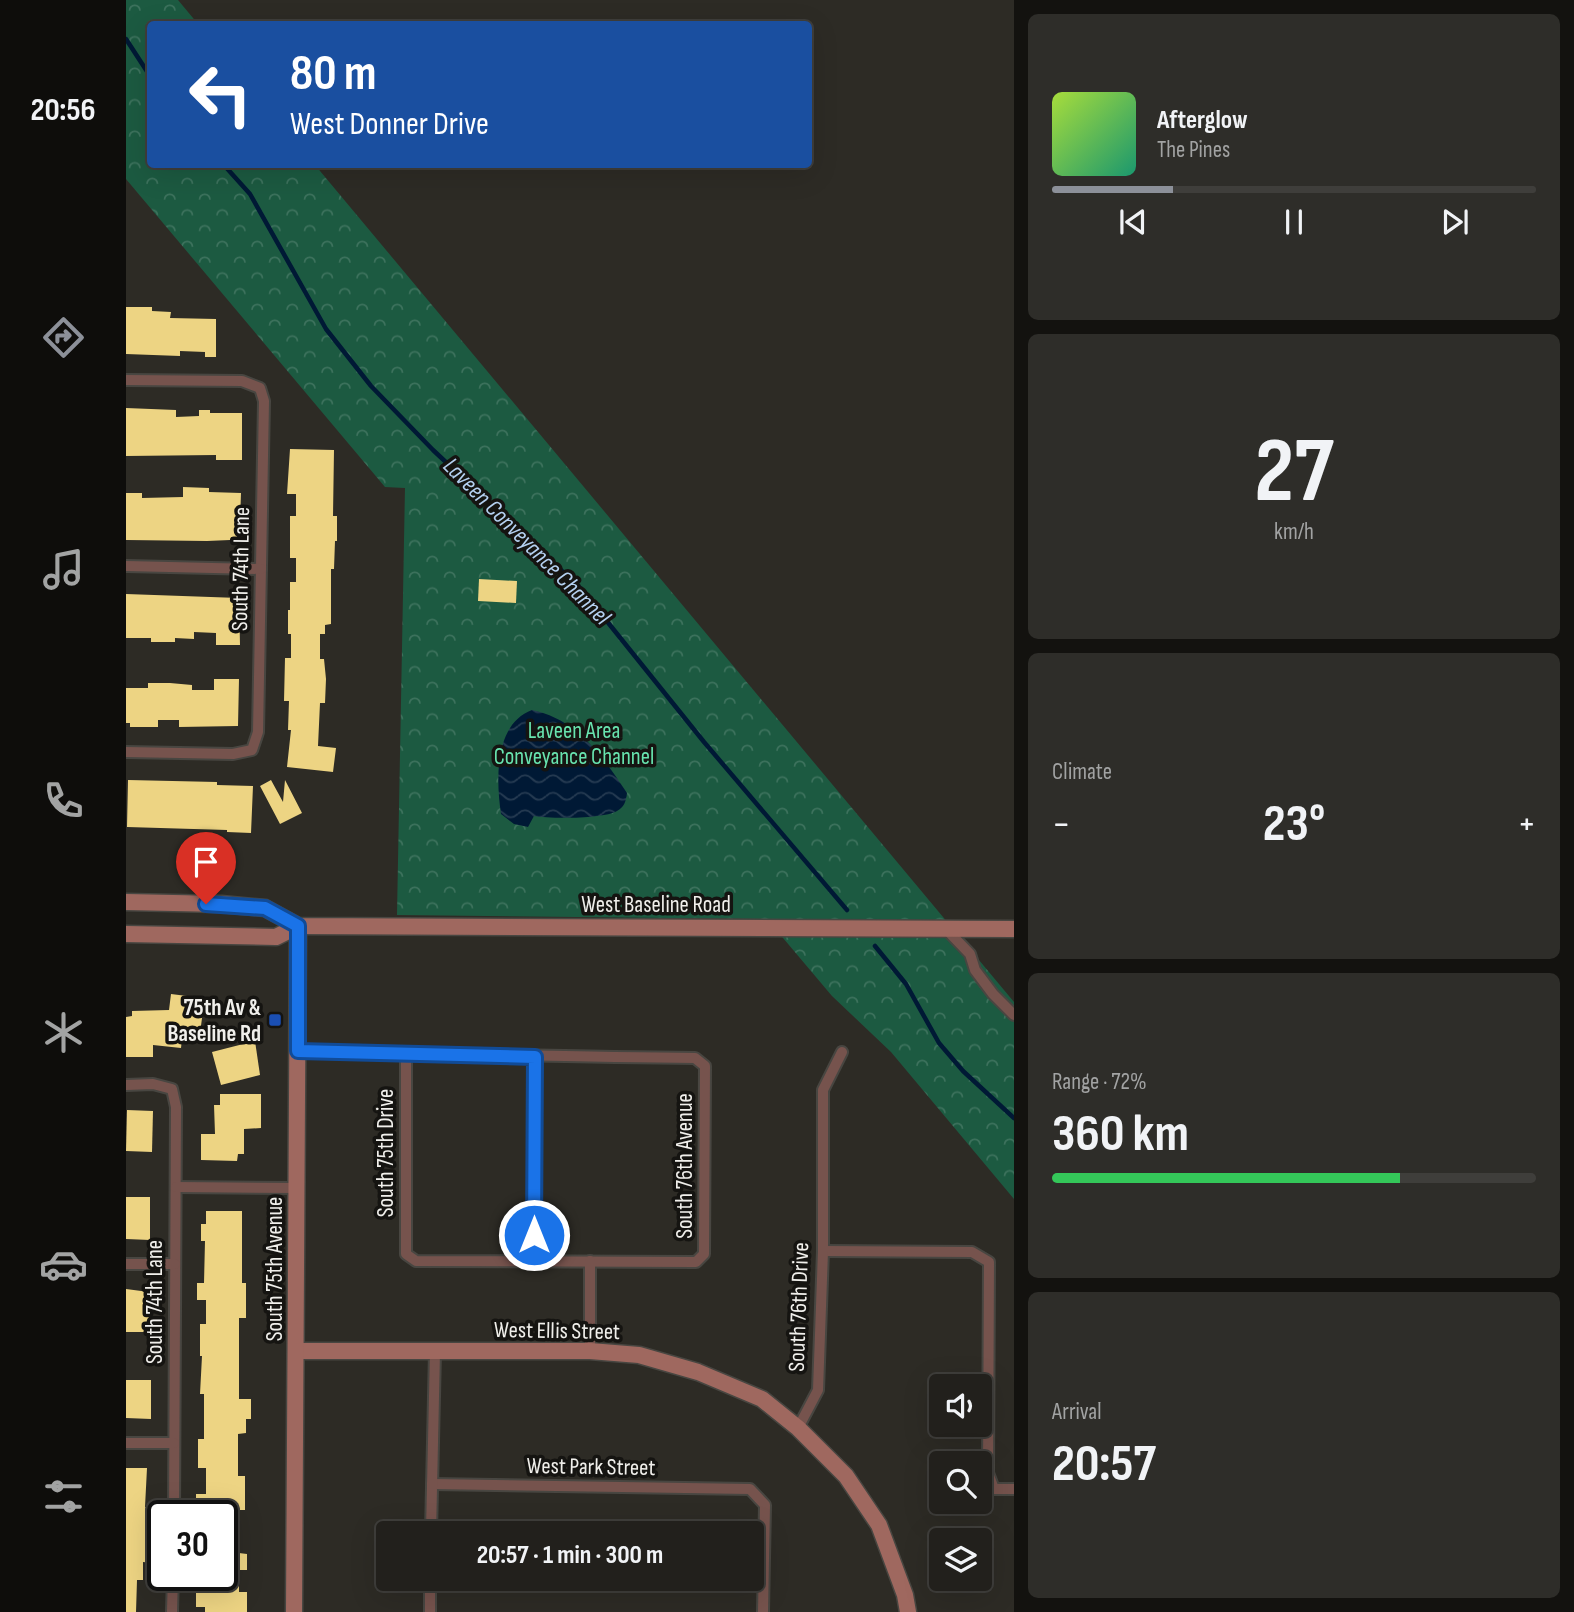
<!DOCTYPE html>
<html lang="en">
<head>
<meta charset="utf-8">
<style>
	body { margin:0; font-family:"Sofia Sans Condensed",sans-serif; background:#2e2d29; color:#f1f3f6; height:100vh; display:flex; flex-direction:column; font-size:26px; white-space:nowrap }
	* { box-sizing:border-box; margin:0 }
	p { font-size:23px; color:#a2a3a3 }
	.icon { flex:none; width:38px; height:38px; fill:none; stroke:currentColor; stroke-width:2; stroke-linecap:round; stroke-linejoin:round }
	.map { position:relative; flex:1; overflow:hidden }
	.side { display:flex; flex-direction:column; gap:14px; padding:14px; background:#13120f; width:560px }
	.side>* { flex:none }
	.hud { position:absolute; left:21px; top:21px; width:665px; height:147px; border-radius:7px; box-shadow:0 7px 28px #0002,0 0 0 2px #3f3e3b; background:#1a4fa0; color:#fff; overflow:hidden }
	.controls { position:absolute; left:803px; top:1374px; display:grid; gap:14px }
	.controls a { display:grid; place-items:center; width:63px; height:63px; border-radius:7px; background:#22201c; box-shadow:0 7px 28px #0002,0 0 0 2px #3f3e3b; font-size:35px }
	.speed { position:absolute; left:21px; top:1500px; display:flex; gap:14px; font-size:35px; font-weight:700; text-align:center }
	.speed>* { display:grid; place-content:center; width:91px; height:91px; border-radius:50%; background:#22201c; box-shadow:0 7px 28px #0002,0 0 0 2px #3f3e3b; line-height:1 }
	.speed .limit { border:4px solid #111; border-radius:10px; background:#fff; color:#111 }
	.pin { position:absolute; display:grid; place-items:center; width:60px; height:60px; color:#fff; margin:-72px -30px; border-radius:50% 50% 50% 0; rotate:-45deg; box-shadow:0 0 7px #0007 }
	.pin .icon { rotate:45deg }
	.me { position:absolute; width:77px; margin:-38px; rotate:0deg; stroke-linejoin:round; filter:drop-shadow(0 0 5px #0008) }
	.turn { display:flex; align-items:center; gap:24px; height:147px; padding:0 28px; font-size:32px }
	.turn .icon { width:91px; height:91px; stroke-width:2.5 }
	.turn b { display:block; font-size:49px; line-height:60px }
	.big { font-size:52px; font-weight:700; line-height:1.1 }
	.side .widget { flex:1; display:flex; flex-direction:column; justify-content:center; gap:10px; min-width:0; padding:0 24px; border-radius:10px; background:#2e2d29 }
	.side .dial { align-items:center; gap:0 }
	.dial b { font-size:91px; line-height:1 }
	.song { display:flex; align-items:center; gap:21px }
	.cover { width:84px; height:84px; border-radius:10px; background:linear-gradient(135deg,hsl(80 70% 55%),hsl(160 70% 35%)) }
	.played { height:7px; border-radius:4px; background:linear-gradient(90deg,#8c9099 25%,#3f3e3b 25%) }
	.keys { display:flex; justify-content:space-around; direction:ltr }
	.heat { display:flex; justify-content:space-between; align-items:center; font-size:38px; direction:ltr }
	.charge { height:10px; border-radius:5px; background:linear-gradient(90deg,#34c759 72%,#3f3e3b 0) }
	.trip { position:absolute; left:250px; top:1521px; width:388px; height:70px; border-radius:7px; background:#22201c; box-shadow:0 7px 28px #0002,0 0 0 2px #3f3e3b; font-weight:700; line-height:70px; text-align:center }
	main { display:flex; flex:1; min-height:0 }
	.menu { display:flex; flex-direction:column; width:126px; justify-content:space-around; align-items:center; background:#0e0d0b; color:#a2a3a3 }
	.menu .icon { width:49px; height:49px }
	.menu .current { color:#8c9099 }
	.menu b { font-size:32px; color:#f1f3f6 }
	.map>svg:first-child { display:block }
	.park { fill:url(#park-crowns) }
	.water { fill:url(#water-waves) }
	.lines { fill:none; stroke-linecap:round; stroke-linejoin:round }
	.stream { stroke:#001935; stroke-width:4.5 }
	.building { fill:#edd483 }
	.street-casing { stroke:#484641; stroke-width:14 }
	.secondary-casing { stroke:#484641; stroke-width:19 }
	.street { stroke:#76534d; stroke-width:10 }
	.secondary { stroke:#9f685f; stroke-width:16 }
	.route-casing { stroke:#114b97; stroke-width:18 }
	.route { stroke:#1a73e8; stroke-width:12 }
	.transit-dot { fill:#1a4fb4; stroke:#151411; stroke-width:2.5 }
	.labels { text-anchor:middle; stroke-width:7; stroke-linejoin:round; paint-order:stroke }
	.street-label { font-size:23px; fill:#f0efeb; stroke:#151411 }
	.park-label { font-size:23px; fill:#68e4af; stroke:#151411 }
	.poi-label { font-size:23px; font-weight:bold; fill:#f0efeb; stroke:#151411; text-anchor:end }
	.water-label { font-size:24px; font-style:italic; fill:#b4d0f0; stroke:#151411 }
</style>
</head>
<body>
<main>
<nav class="menu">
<b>20:56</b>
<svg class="icon current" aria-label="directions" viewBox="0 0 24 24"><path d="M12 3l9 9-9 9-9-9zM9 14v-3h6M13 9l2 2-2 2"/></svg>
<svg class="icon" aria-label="music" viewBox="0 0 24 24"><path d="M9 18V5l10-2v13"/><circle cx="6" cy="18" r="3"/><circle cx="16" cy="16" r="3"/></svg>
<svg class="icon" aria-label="phone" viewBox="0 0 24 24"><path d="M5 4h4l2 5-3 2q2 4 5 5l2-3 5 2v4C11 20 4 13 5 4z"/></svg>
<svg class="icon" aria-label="climate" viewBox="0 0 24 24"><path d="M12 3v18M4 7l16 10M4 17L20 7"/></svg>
<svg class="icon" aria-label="car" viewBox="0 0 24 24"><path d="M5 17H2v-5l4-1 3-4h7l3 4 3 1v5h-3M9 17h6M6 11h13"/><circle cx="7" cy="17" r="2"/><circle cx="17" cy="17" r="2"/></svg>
<svg class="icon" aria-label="filters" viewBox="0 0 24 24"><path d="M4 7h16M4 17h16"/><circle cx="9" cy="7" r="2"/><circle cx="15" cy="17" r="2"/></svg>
</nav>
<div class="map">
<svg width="888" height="1612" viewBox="0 0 888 1612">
	<defs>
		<pattern id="park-crowns" width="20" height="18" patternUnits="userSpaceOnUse" patternTransform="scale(1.75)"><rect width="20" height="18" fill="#1c5a41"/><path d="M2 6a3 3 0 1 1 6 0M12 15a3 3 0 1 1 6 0" fill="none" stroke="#3d725d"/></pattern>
		<pattern id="water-waves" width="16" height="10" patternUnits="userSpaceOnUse" patternTransform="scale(1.75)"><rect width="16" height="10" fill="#001935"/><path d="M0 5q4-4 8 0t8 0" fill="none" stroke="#263b52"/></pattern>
	</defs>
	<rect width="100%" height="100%" fill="#2d2b25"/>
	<!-- park -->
	<path class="park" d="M0,0H52L72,24H24V164L189,165L888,1002V1199L765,1052L706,996L641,919L271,915L279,488L259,487L0,179Z"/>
	<!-- water -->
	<path class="water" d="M406,710C451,719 477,757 501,793C500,802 498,807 491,811C478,819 424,819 408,816L402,827L388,824L375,814C370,780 368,724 406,710Z"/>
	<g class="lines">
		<!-- stream -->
		<g class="stream">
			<path d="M0,39L24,76"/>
			<path d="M97,164L124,194L200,329L245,386L307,450L455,589L578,742L721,910"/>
			<path d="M749,946L780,984L813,1043L837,1071L888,1118"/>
		</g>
	</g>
	<!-- building -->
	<g class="building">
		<path d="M0,307H26V311L45,312L44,318L90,319V357H79V352L54,351V356L0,354Z"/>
		<path d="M0,408L50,410V417L73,416V410H84V413H116V460H90V455L0,456Z"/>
		<path d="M164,449L208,450L207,516H211V541H209L208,569H205V624L199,625V634H194V659H198L200,679L199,703H194L192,746L210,748L207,772L161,767L165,730H162L163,701H158L159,658H165V634H162V610H164V582H170V558H164V516H170V494H161Z"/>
		<path d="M57,487L83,488V492L115,493L114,523H112L111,537H105L104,540L81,541L0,540V493H16V498L57,497Z"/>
		<path d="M353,579L391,581L390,603L352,601Z"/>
		<path d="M0,594L113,598L114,645H90V633L68,632V639L49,638V642H25V638H0Z"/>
		<path d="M88,679H113L112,726L53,727V720H32V727H4V723H0V688H22V683H44L66,685V690H88Z"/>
		<path d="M2,780L91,782V785L127,786L125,833L101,832V830L1,827Z"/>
		<path d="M145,780L157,802L159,780L176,813L154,824L134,786Z"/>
		<path d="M45,994L61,996V1001L78,1003L73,1041L56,1039L55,1048L27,1045V1057H0V1017L6,1016V1011L43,1010Z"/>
		<path d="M129,1041L134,1075L95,1085L86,1052Z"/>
		<path d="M94,1094H135V1128L118,1129V1154H112L111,1161L75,1160V1134H89L88,1105H94Z"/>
		<path d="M1,1110L27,1111L26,1152L0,1151Z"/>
		<path d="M0,1197H24V1240L0,1239Z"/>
		<path d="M80,1211H116V1283H120V1318H113V1399H125V1419H120V1433L112,1434V1476H119V1510H112L113,1553L121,1554V1570H113V1592H121V1612H79V1607H70V1592H73L74,1575H96V1516H71L70,1510V1494H80V1468H72V1439H78V1394H74L76,1356H74V1324H80V1300H71V1283H78L79,1241H75V1224H80Z"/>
		<path d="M0,1289L23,1292V1332H0Z"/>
		<path d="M0,1380H25V1419L0,1418Z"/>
		<path d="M0,1468H21L19,1507H21V1545H26V1563L17,1562V1580H11L10,1612H0Z"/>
	</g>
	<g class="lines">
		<!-- street casing -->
		<g class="street-casing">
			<g id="street">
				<path d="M0,380L116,381L134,388L138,401L132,732L126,750L107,754L0,752"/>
				<path d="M0,566L135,569"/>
				<path d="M819,928L844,954L849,970L867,994L888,1015"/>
				<path d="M171,1051C304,1053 436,1057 569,1058L579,1066L578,1254L570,1262L290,1261L280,1254V1053"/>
				<path d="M0,1085L27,1084L46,1089L50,1107L48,1516"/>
				<path d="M50,1187L171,1188"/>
				<path d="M697,1251L846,1252L863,1262L862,1473L868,1489H888"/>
				<path d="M408,1260L409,1057"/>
				<path d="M464,1261V1351"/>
				<path d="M0,1264H49"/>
				<path d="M672,1428L692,1390L697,1251V1090L716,1052"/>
				<path d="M0,1443H48"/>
				<path d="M306,1484L624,1489L639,1505L637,1612"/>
				<path d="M305,1533L309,1351"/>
				<path d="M46,1612L47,1575"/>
				<path d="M304,1612V1578"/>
			</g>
		</g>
		<!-- secondary casing -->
		<g class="secondary-casing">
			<g id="secondary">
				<path d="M0,902L95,904L139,908L172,926L888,929"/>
				<path d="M0,934L150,937L172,926"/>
				<path d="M171,1351H464L513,1355L572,1372L636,1399L672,1428L720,1476L753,1525L779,1595L782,1612"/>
				<path d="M168,1612L172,926"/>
			</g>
		</g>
		<!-- street -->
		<use href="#street" class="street"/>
		<!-- secondary -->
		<use href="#secondary" class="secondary"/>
	</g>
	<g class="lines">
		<!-- route casing -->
		<g class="route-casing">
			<path id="route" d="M80,904L139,908L172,926V1051L409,1057L408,1235"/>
		</g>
		<!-- route -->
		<use href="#route" class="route"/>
	</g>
	<!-- markers -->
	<rect class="transit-dot" x="142" y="1013" width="14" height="14" rx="3.5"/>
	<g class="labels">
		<!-- street labels -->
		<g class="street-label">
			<text transform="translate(114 569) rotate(-89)" y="8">South 74th Lane</text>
			<text x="530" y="912">West Baseline Road</text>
			<text transform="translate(259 1153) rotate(-90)" y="8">South 75th Drive</text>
			<text transform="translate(558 1166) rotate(-90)" y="8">South 76th Avenue</text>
			<text transform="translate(148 1269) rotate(-90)" y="8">South 75th Avenue</text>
			<text transform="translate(28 1302) rotate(-90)" y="8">South 74th Lane</text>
			<text transform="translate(672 1307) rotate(-88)" y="8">South 76th Drive</text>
			<text transform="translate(431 1330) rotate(1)" y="8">West Ellis Street</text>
			<text transform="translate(465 1466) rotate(1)" y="8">West Park Street</text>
		</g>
		<!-- park labels -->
		<g class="park-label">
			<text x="448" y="738">Laveen Area<tspan x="448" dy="26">Conveyance Channel</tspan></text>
		</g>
		<!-- poi labels -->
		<g class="poi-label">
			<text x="135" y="1015">75th Av &amp;<tspan x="135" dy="26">Baseline Rd</tspan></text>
		</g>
		<!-- water labels -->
		<g class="water-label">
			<text transform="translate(401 541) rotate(45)" y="8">Laveen Conveyance Channel</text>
		</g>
	</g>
</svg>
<div class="controls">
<a><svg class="icon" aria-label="sound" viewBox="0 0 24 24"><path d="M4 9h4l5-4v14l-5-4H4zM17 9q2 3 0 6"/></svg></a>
<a><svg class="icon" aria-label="search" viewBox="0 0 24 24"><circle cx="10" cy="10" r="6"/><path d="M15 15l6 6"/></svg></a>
<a><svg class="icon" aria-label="layers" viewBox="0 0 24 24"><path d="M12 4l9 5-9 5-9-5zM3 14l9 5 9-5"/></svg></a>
</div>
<div class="speed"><div class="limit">30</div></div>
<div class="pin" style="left:80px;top:904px;background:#d93025"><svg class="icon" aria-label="arrive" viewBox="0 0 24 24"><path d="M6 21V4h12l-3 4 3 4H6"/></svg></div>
<svg class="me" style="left:408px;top:1235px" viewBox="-20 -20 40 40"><circle r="17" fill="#1a73e8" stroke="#fff" stroke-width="3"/><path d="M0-11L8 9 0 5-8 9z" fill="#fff"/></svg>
<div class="trip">20:57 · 1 min · 300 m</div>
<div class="hud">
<div class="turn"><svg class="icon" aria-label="left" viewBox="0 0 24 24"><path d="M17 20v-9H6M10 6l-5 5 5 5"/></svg><div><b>80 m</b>West Donner Drive</div></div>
</div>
</div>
<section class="side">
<div class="widget">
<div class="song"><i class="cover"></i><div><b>Afterglow</b><p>The Pines</p></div></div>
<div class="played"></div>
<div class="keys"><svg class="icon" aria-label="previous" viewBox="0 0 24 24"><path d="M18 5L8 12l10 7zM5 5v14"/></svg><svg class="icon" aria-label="pause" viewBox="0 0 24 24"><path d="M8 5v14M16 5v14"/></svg><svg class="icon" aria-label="next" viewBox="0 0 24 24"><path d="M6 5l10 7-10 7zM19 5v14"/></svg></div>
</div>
<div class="widget dial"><b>27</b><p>km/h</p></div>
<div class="widget"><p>Climate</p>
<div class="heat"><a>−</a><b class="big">23°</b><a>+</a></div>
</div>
<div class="widget"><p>Range · 72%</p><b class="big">360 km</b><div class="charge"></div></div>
<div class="widget"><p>Arrival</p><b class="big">20:57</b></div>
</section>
</main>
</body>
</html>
